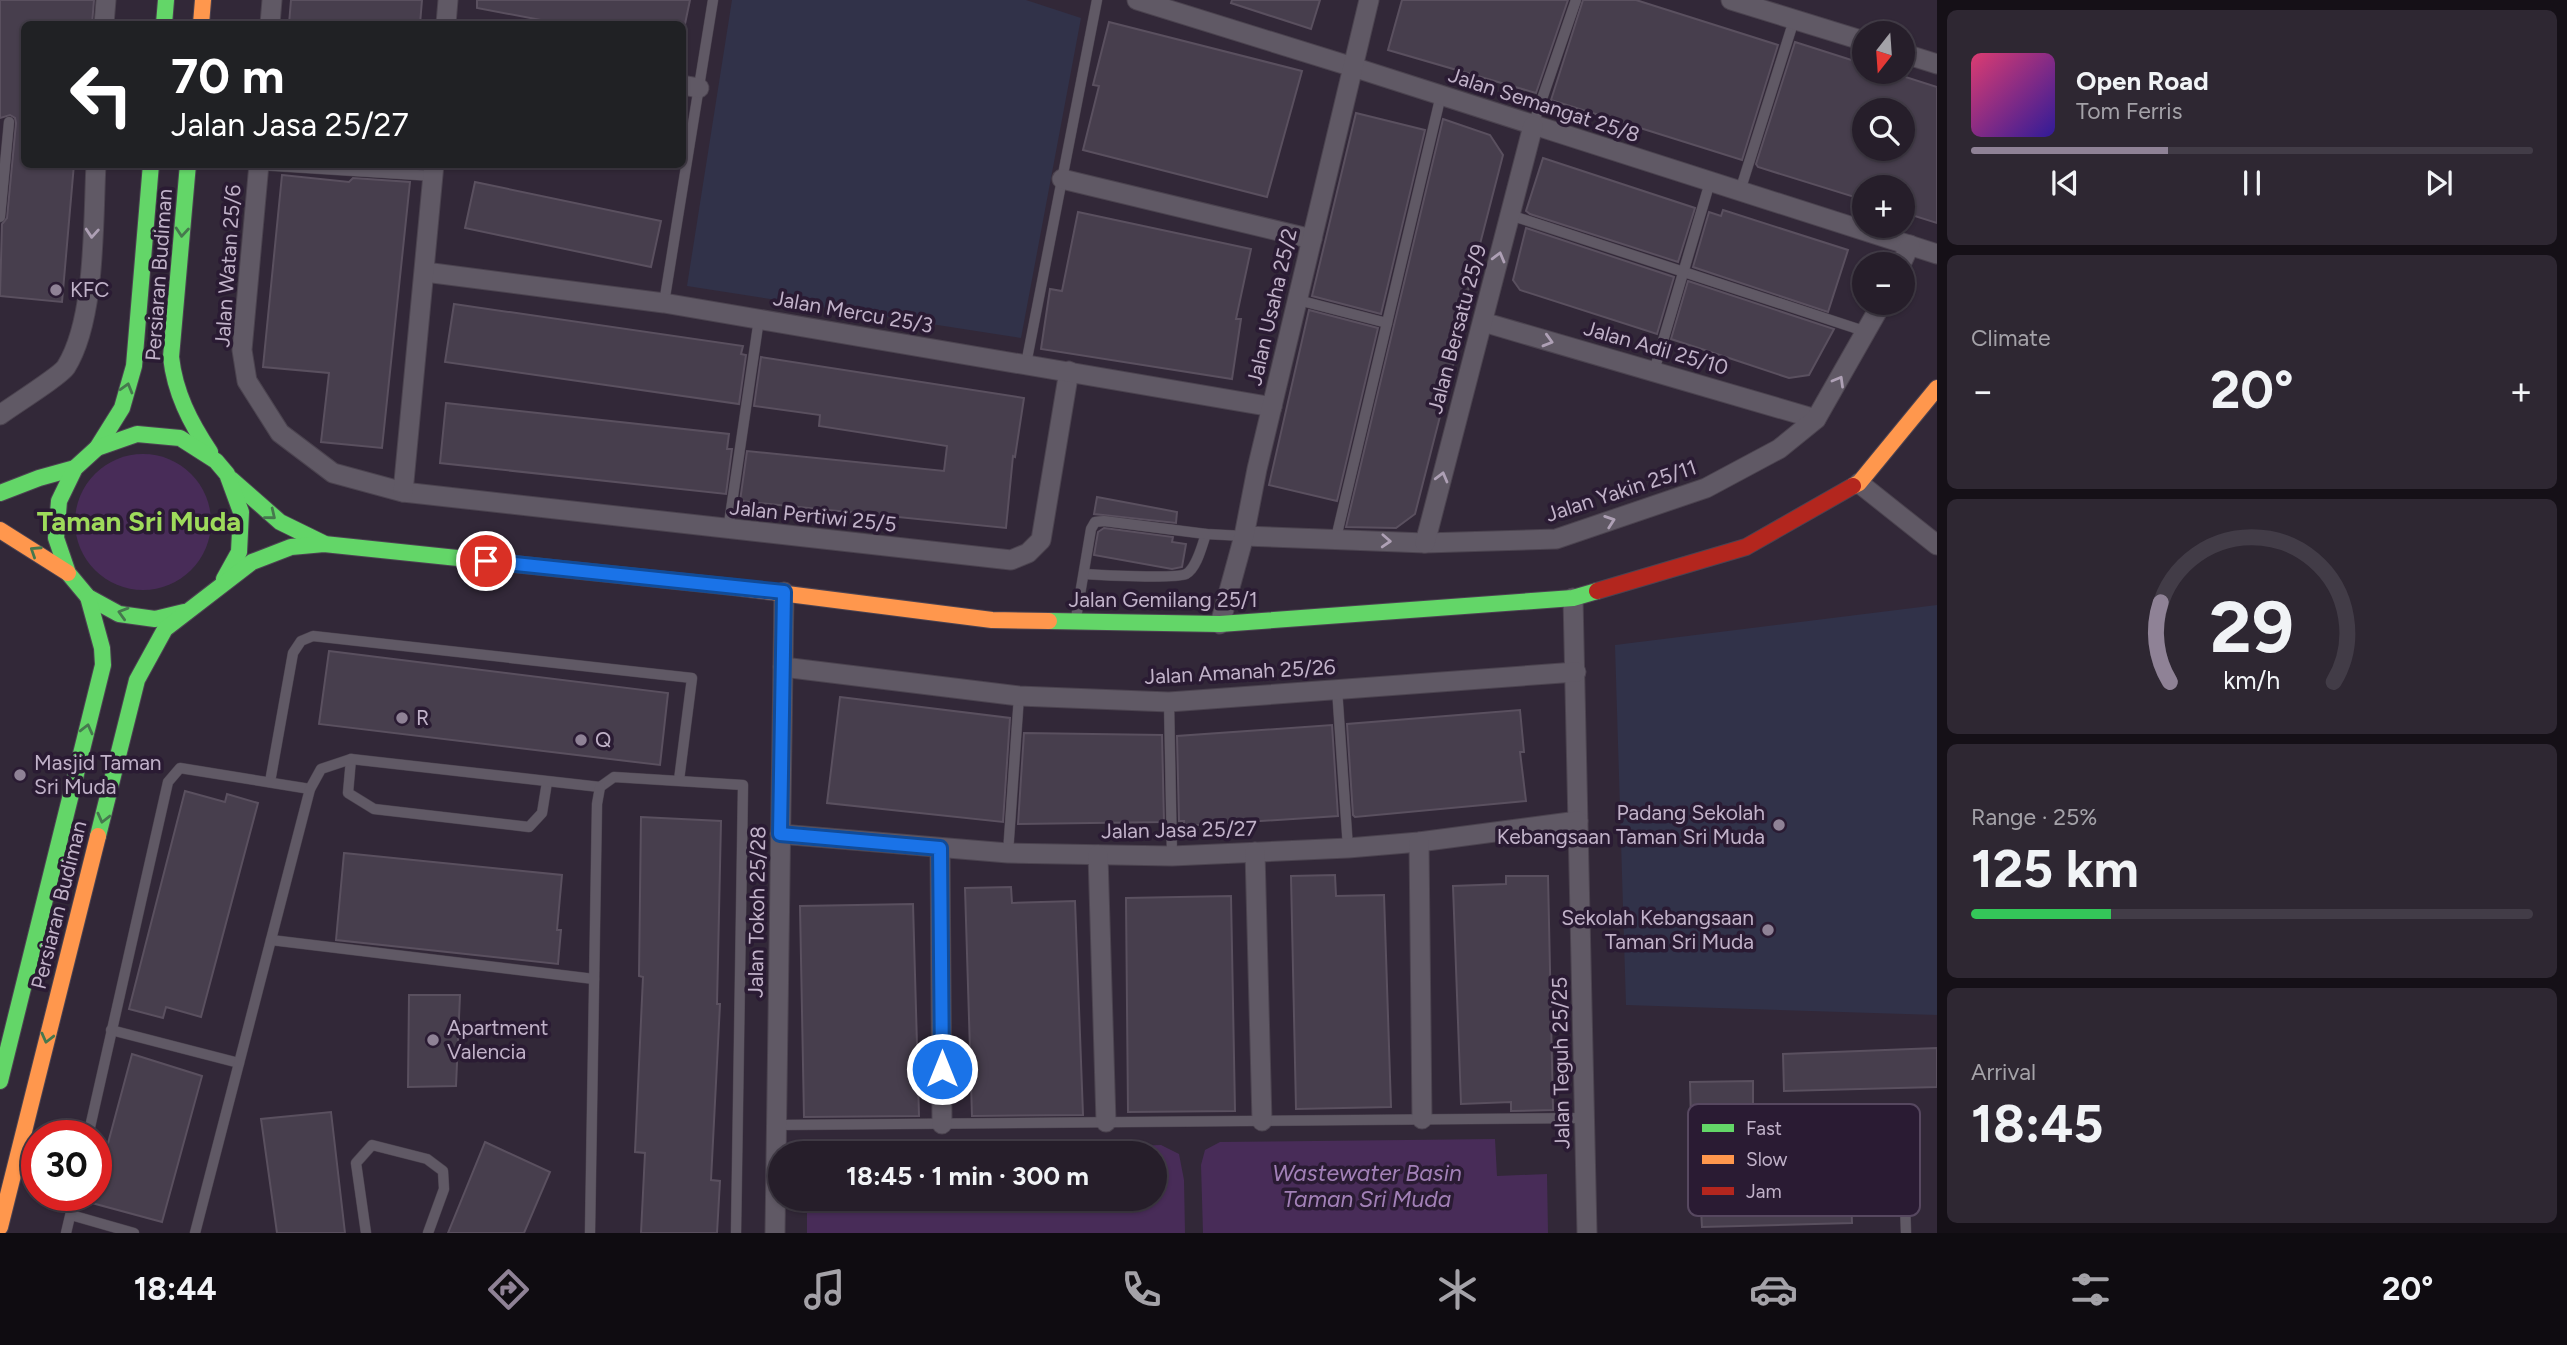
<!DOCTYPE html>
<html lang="en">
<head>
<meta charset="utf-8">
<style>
	body { margin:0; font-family:Figtree,sans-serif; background:#2e2732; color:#f1f3f6; height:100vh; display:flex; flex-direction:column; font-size:26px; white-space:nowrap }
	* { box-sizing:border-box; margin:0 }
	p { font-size:23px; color:#a4a2a8 }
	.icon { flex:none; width:38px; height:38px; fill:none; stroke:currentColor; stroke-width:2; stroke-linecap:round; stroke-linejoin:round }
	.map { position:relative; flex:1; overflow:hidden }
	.panel { display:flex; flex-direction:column; gap:10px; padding:10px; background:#151017; width:630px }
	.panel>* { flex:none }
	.guide { position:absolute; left:21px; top:21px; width:665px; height:147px; border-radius:10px; box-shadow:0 2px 5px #0004,0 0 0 2px #423c47; background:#202124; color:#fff; overflow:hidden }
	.needle { width:46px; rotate:197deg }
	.tools { position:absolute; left:1852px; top:21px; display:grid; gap:14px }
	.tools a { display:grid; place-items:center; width:63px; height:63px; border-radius:50%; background:#261e2a; box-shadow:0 2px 5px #0004,0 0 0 2px #423c47; font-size:35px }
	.speed { position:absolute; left:21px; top:1120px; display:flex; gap:14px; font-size:35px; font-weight:700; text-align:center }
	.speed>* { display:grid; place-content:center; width:91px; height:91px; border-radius:50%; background:#261e2a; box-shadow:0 2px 5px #0004,0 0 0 2px #423c47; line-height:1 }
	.speed .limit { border:10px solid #d22; background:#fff; color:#111 }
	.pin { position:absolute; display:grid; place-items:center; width:60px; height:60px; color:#fff; margin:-30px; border:4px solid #fff; border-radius:50%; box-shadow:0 2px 7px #0007 }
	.me { position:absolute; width:77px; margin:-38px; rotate:0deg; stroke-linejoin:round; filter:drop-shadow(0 0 5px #0008) }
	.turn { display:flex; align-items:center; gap:24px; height:147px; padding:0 35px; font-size:32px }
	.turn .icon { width:91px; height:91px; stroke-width:2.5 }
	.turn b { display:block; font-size:49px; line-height:60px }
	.big { font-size:52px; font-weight:700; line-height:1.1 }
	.panel .tile { flex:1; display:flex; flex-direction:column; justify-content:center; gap:10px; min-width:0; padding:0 24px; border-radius:10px; background:#2e2732 }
	.panel .dial { align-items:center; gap:0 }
	.dial svg { height:182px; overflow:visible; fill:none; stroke:#423c47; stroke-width:7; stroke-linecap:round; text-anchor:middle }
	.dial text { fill:#f1f3f6; stroke:none }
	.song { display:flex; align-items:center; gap:21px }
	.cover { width:84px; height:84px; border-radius:10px; background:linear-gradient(135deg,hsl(340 70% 55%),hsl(250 70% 35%)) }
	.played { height:7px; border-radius:4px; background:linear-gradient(90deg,#8f8296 35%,#423c47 35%) }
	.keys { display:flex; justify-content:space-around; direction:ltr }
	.heat { display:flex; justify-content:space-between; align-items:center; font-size:38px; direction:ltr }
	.charge { height:10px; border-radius:5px; background:linear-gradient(90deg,#34c759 25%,#423c47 0) }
	.trip { position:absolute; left:768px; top:1141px; width:399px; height:70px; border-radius:35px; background:#261e2a; box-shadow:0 2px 5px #0004,0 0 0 2px #423c47; font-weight:700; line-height:70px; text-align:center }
	.tab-bar { display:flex; height:112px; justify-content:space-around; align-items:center; background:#0f0c11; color:#a4a2a8 }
	.tab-bar .icon { width:49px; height:49px }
	.tab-bar .active { color:#8f8296 }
	.tab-bar b { font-size:32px; color:#f1f3f6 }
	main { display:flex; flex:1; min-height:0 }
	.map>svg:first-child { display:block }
	.green { fill:#313249 }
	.water { fill:#482c58 }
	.building { fill:#473e4d; stroke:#5a505f; stroke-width:2; fill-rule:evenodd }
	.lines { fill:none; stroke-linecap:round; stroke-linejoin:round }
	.lane-casing { stroke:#4b434f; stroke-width:11 }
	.street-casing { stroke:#4b434f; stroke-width:21 }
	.fast-casing { stroke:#4c4351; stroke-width:18 }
	.slow-casing { stroke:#4c4351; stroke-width:18 }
	.jam-casing { stroke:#4c4351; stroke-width:18 }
	.lane { stroke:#605965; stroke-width:10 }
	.street { stroke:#605965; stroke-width:19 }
	.fast { stroke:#63d668; stroke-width:16 }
	.slow { stroke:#ff974d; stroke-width:16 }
	.jam { stroke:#b3261e; stroke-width:16 }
	.oneway { stroke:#46784e }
	.oneway2 { stroke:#aea0b5 }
	.route-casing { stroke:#114b97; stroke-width:18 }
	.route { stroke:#1a73e8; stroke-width:12 }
	.poi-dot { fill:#8f8296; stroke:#2a1b33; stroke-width:2.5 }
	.labels { text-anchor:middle; stroke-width:7; stroke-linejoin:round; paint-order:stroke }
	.street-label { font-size:21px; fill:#c1b2c9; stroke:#2a1b33 }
	.poi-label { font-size:21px; fill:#c1b2c9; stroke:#2a1b33; text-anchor:start }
	.water-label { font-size:23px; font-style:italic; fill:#a280b7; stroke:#2a1b33 }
	.district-label { font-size:28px; font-weight:bold; fill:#9edb5b; stroke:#2a1b33 }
	.key { fill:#2a1b33; stroke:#574860; stroke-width:2 }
	.key-label { font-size:19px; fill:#c1b2c9 }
</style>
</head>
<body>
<main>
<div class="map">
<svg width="1937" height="1233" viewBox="0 0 1937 1233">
	<rect width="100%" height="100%" fill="#322838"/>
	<!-- green -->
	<g class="green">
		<path d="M732,0H1026L1081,18L1021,338L687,286Z"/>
		<path d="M1937,605V1015L1626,1005L1615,645Z"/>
	</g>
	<!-- water -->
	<g class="water">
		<circle cx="143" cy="522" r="68"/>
		<path d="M1495,1139L1497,1176L1547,1174L1548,1233H1203L1201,1165L1205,1150L1220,1142Z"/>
		<path d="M1161,1145L1179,1154L1184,1180L1185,1233H807V1199H1155V1153H811L813,1148L1061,1149Z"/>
	</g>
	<!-- building -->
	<g class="building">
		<path d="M0,0H94L92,24H24V164H74L62,302L0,296L2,224L7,218L16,123L15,118L10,115L0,118Z"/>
		<path d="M291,0H422L420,24H289Z"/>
		<path d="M477,0H690L685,24H562L477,8Z"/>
		<path d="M1232,0H1320L1311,29L1231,3Z"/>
		<path d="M1402,0H1568L1536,93L1388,50Z"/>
		<path d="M1583,0H1636L1778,45L1742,160L1551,100Z"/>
		<path d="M1109,22L1302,71L1267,197L1083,150L1099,86L1093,85Z"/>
		<path d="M1795,42L1864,64V72H1890L1937,87V223L1902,212V187H1864V200L1758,167L1756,164ZM1864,110H1902V149H1864Z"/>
		<path d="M1356,113L1425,130L1381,314L1312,296Z"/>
		<path d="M1443,119L1490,135L1503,155L1463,310L1467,311L1415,514L1396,528L1346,527Z"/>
		<path d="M1543,158L1695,208L1678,262L1530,214L1526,211Z"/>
		<path d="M282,175L349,182L353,178L410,182L382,448L321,442L329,373L263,367Z"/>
		<path d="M475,182L661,221L651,267L465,228Z"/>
		<path d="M1723,210L1848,250L1828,312L1693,267L1709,212L1721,216Z"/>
		<path d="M1078,212L1251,249L1236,319H1241L1232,379L1041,349L1050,289L1062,291Z"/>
		<path d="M1526,228L1674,277L1657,334L1520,290L1513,280Z"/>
		<path d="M1688,281L1834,329L1809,375L1789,378L1729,358L1671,339Z"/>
		<path d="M454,304L743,346L741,354L746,355L739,404L445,362Z"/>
		<path d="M1309,310L1378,328L1337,501L1269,485Z"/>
		<path d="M761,357L1024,398L1015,457L1013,456L1006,528L740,501L747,451L944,471L947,446L819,426L820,415L754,406Z"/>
		<path d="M446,403L729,434L727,449H732L726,494L440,463Z"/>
		<path d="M1097,497L1177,512L1176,523L1094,514Z"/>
		<path d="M1104,528L1173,537L1172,542L1186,544L1182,567L1172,569L1094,555L1098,532Z"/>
		<path d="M329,651L668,693L660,765L319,724Z"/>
		<path d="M840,697L1010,718L1003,822L827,803Z"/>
		<path d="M1520,710L1524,752H1520L1526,801L1355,817L1353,815L1347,724Z"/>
		<path d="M1332,725L1338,816L1184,826V821H1179L1177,736Z"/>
		<path d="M1024,733L1162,735L1164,822L1018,824Z"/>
		<path d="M185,791L225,802L227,794L258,803L201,1017L166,1007L163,1018L129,1009Z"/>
		<path d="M641,817L721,821L717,1004H720L711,1180L720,1181L717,1233H641L645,1153L635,1152L643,977L639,976Z"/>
		<path d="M344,853L562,875L557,930H561L558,964L336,940Z"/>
		<path d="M1335,875L1336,896L1384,895L1391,1107L1296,1109L1291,876Z"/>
		<path d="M1506,876H1548L1553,1110L1511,1111V1102L1461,1104L1453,886L1506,884Z"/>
		<path d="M1011,887L1012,903L1075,901L1083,1115L972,1116L965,888Z"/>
		<path d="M1231,896L1235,1111L1128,1112L1126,898Z"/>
		<path d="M913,904L919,1116L804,1117L800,906Z"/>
		<path d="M409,995H460L456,1086L408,1087Z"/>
		<path d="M1937,1048V1087L1784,1091L1783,1054Z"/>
		<path d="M132,1054L202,1076L162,1222L92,1203L96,1195V1188Z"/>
		<path d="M1753,1081V1121H1691L1690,1082Z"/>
		<path d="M331,1112L345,1233H277L261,1119Z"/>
		<path d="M1913,1121L1915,1161L1850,1164L1852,1223L1702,1227L1700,1192L1787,1189L1784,1126Z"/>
		<path d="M485,1142L550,1172L524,1233H448Z"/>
	</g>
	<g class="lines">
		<!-- lane casing -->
		<g class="lane-casing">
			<g id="lane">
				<path d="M1533,125L1576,0"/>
				<path d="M259,165L433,176"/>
				<path d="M1740,191L1794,20"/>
				<path d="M1510,215L1867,332"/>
				<path d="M0,217L9,122"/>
				<path d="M1298,300L1387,323"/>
				<path d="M664,303L713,0"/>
				<path d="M1026,364L1097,0"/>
				<path d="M1654,371L1710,182"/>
				<path d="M728,530L759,319"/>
				<path d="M1336,538L1441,95"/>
				<path d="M1084,574C1100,575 1175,579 1186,574C1197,568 1202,545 1206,534"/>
				<path d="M1076,618L1091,529L1095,522L1104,521L1206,534L1244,536"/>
				<path d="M1337,689L1348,848"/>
				<path d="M1169,702L1172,856"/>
				<path d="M351,759L348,793L374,809L529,827L542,813L547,782"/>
				<path d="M270,782L293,653L301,641L313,636L692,678L679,780"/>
				<path d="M1008,853L1019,696"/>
				<path d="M271,940L594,979"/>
				<path d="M111,1030L239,1063"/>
				<path d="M776,1125L1585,1118"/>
				<path d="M88,1136L168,782L180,768L310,789"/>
				<path d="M1905,1204L1906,1233"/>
				<path d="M71,1215L134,1233"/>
				<path d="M66,1233L75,1195"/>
				<path d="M195,1233L310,789L321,769L351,759L600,787L614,777L743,785L736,1233"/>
				<path d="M366,1233L356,1163L372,1145L427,1159L443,1171L444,1189L428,1233"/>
				<path d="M590,1233L597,804L600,787"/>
			</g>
		</g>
		<!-- street casing -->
		<g class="street-casing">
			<g id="street">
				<path d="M1137,0L1353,67L1937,254"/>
				<path d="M1731,0L1864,41"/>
				<path d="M104,24L106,0"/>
				<path d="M270,24L272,0"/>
				<path d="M446,24L448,0"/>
				<path d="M1902,53L1937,64"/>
				<path d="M682,85L699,88"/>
				<path d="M259,164L242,350L247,381L280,433L333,473L403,492L1011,560L1028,553L1041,540L1069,371"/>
				<path d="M1062,179L1312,239"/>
				<path d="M1901,264L1910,245"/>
				<path d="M425,272L664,303L1272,407"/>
				<path d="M1483,322L1816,419"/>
				<path d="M0,415C12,406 60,376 66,367C96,319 93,222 96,164"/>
				<path d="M1859,483L1937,545"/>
				<path d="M403,492L434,164"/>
				<path d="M1244,536L1425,543L1556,539L1706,488L1779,449L1816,419L1882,303"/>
				<path d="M1425,543L1533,126"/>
				<path d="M1573,598L1587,1233"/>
				<path d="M1220,624L1244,536L1257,469L1369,0"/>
				<path d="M783,667L1019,696L1169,702L1576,672"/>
				<path d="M780,834L1008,853L1172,856L1348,848L1419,842L1578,821"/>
				<path d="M1419,842L1422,1119"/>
				<path d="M940,848L942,1124"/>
				<path d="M1255,852L1262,1121"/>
				<path d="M1098,855L1106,1122"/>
				<path d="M775,1233L784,592"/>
			</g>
		</g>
		<!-- fast casing -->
		<g class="fast-casing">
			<g id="fast">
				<path d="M164,24L166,0"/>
				<path d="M188,164L171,357C175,393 190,422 210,452"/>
				<path d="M97,448L122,408L134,366L151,164"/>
				<path d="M231,479L280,522L323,543"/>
				<path d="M0,493L39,478L75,468"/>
				<path d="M184,612L155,619L119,614L88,597L68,573L56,538L59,501L75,468L97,448L137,434L180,438L216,461L227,474L241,512L239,552L224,579"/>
				<path d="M1049,621L1220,624L1573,598L1597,591"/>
				<path d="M98,836L137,680L165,629L252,562L291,547L324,544L733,587"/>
				<path d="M0,1081L103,665L102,648L88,597"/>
			</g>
		</g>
		<!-- slow casing -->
		<g class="slow-casing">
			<g id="slow">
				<path d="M201,24L203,0"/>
				<path d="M1853,486L1859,483L1937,388"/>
				<path d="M0,530L68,573"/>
				<path d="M733,587L992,620L1049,621"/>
				<path d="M0,1227L98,836"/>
			</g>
		</g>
		<!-- jam casing -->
		<g class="jam-casing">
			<path id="jam" d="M1597,591L1746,547L1853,486"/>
		</g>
		<!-- lane -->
		<use href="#lane" class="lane"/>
		<!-- street -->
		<use href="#street" class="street"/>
		<!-- fast -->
		<use href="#fast" class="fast"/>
		<!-- slow -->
		<use href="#slow" class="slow"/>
		<!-- jam -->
		<use href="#jam" class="jam"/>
	</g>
	<!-- one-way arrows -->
	<defs><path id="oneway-chevron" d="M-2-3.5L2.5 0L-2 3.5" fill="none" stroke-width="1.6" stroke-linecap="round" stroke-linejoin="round" transform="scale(1.75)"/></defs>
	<g class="oneway">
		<use href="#oneway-chevron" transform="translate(182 232) rotate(95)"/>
		<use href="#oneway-chevron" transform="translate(127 388) rotate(-74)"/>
		<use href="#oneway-chevron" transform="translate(271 515) rotate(39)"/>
		<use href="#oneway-chevron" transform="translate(35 551) rotate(-147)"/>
		<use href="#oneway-chevron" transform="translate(123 613) rotate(-164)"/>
		<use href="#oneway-chevron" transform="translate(87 729) rotate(-76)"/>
		<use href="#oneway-chevron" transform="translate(103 818) rotate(104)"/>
		<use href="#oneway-chevron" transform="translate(47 1038) rotate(104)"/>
	</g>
	<g class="oneway2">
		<use href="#oneway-chevron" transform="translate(92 233) rotate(94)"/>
		<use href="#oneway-chevron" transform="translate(1499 257) rotate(-75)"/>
		<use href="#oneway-chevron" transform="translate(1548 341) rotate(16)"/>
		<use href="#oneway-chevron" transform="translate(1839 381) rotate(-60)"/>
		<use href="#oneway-chevron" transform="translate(1442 477) rotate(-75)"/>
		<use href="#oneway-chevron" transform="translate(1610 521) rotate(-19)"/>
		<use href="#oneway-chevron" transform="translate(1386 541) rotate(3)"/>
	</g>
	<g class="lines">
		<!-- route casing -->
		<g class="route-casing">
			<path id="route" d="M486,561L784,592L780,834L940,848L942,1069"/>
		</g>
		<!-- route -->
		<use href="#route" class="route"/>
	</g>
	<!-- markers -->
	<g class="poi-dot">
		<circle cx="56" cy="290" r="7"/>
		<circle cx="402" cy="718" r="7"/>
		<circle cx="581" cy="740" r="7"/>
		<circle cx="20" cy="775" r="7"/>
		<circle cx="1779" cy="825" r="7"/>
		<circle cx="1768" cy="930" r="7"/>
		<circle cx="433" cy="1040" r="7"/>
	</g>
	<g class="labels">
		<!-- street labels -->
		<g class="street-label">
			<text transform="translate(1544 105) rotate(18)" y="7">Jalan Semangat 25/8</text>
			<text transform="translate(228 266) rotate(-86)" y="7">Jalan Watan 25/6</text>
			<text transform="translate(159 275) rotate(-86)" y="7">Persiaran Budiman</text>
			<text transform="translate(1272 307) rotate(-77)" y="7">Jalan Usaha 25/2</text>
			<text transform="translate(853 312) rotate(10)" y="7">Jalan Mercu 25/3</text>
			<text transform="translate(1457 329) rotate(-75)" y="7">Jalan Bersatu 25/9</text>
			<text transform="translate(1656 348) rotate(16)" y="7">Jalan Adil 25/10</text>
			<text transform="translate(1621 491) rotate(-18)" y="7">Jalan Yakin 25/11</text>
			<text transform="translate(813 516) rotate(6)" y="7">Jalan Pertiwi 25/5</text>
			<text x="1163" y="607">Jalan Gemilang 25/1</text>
			<text transform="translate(1240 672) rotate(-3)" y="7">Jalan Amanah 25/26</text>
			<text transform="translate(1179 830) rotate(-1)" y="7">Jalan Jasa 25/27</text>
			<text transform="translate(59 905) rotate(-76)" y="7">Persiaran Budiman</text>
			<text transform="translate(757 912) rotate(-89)" y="7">Jalan Tokoh 25/28</text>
			<text transform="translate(1561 1063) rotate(-91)" y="7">Jalan Teguh 25/25</text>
		</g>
		<!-- poi labels -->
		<g class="poi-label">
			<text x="70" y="297">KFC</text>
			<text x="416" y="725">R</text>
			<text x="595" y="747">Q</text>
			<text x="34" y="770">Masjid Taman<tspan x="34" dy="24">Sri Muda</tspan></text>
			<text x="1765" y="820" text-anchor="end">Padang Sekolah<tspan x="1765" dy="24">Kebangsaan Taman Sri Muda</tspan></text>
			<text x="1754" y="925" text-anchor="end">Sekolah Kebangsaan<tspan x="1754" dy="24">Taman Sri Muda</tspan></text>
			<text x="447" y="1035">Apartment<tspan x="447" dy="24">Valencia</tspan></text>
		</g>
		<!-- water labels -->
		<g class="water-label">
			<text x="1367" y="1181">Wastewater Basin<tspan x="1367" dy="26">Taman Sri Muda</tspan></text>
		</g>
		<!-- district labels -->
		<g class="district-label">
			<text x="139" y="531">Taman Sri Muda</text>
		</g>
	</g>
	<!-- legend -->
	<rect x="1688" y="1104" width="232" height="112" rx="10" class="key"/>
	<rect x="1702" y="1124" width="32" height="8" fill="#63d668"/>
	<rect x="1702" y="1155" width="32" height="9" fill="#ff974d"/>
	<rect x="1702" y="1187" width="32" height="8" fill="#b3261e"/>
	<g class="key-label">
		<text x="1746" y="1135">Fast</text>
		<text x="1746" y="1166">Slow</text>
		<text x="1746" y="1198">Jam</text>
	</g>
</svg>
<div class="tools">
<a><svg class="needle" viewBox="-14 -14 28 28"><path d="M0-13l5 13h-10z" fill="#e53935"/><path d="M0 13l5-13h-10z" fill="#a4a2a8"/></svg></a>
<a><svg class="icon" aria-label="search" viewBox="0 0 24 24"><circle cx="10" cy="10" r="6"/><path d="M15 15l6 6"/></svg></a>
<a>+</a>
<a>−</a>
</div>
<div class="speed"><div class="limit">30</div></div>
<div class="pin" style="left:486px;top:561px;background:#d93025"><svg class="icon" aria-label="arrive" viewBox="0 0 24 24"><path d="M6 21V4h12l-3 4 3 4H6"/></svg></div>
<svg class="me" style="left:942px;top:1069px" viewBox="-20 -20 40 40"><circle r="17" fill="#1a73e8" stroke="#fff" stroke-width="3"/><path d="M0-11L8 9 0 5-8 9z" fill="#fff"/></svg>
<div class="trip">18:45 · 1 min · 300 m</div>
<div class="guide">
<div class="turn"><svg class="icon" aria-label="left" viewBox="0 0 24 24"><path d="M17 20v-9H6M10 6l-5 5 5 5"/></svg><div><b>70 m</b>Jalan Jasa 25/27</div></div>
</div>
</div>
<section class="panel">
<div class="tile">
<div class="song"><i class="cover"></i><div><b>Open Road</b><p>Tom Ferris</p></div></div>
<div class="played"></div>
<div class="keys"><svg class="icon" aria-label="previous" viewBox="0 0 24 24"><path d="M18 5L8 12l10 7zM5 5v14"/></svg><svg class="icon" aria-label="pause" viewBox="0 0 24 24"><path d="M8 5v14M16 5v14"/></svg><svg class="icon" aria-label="next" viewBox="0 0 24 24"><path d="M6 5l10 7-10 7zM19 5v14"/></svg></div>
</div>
<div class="tile"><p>Climate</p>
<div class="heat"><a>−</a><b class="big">20°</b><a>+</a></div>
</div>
<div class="tile dial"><svg viewBox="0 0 100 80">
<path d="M14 69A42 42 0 1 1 86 69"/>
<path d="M14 69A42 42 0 0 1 10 34" stroke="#8f8296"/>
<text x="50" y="56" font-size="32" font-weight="700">29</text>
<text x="50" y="72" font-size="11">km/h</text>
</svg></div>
<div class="tile"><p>Range · 25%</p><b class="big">125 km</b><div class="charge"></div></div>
<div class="tile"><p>Arrival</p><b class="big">18:45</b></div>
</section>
</main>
<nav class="tab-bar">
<b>18:44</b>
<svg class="icon active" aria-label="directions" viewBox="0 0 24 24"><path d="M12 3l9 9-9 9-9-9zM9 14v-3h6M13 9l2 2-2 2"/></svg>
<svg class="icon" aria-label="music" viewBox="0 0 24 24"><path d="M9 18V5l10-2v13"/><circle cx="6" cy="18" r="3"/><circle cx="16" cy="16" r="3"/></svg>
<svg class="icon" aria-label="phone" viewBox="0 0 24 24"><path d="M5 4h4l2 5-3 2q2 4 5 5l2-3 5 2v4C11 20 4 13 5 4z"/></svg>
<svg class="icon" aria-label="climate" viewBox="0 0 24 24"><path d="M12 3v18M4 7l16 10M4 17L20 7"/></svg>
<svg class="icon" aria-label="car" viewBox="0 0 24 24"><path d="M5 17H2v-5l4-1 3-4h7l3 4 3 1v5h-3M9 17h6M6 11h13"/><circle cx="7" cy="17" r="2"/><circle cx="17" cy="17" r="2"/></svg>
<svg class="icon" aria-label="filters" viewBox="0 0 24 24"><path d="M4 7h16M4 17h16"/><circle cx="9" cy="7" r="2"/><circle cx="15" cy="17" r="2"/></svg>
<b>20°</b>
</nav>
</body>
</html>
